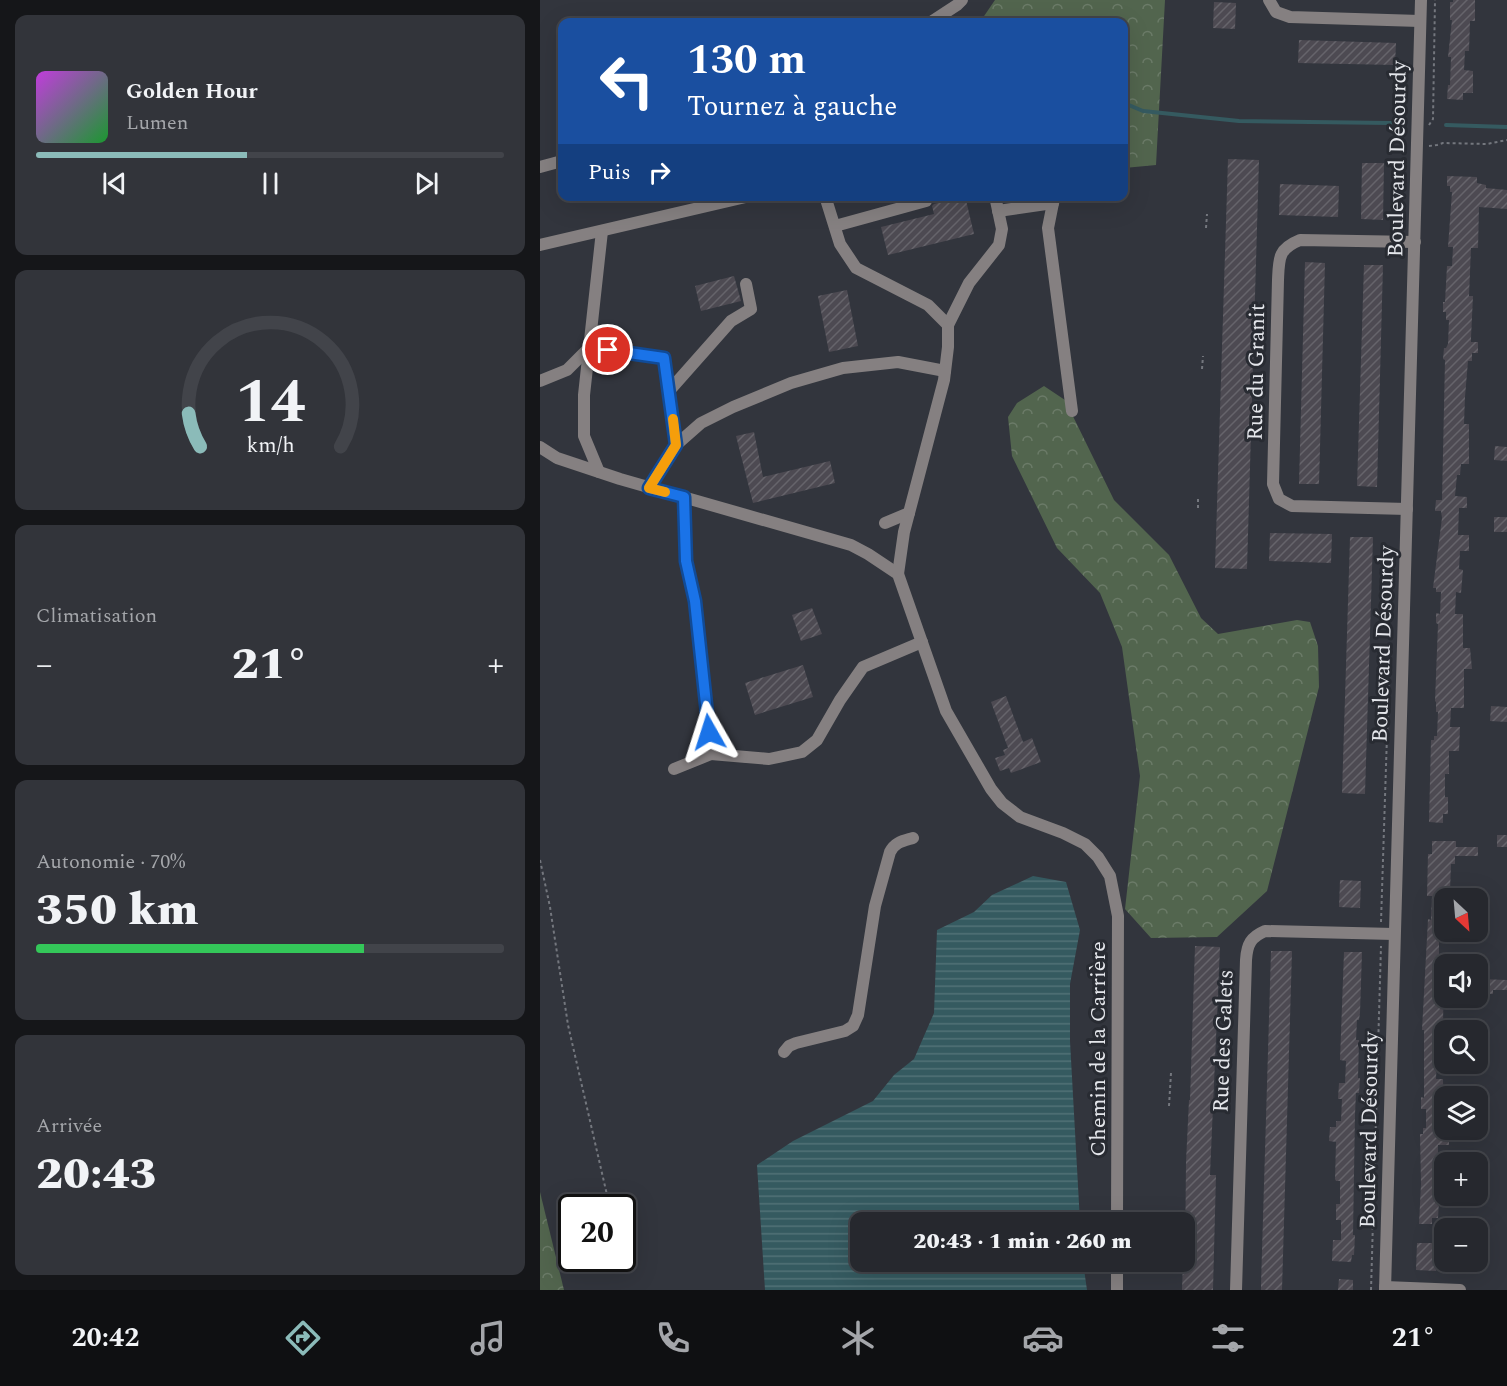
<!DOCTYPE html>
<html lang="fr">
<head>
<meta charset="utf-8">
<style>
	body { margin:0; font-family:Spectral,serif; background:#32343a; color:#f1f3f6; height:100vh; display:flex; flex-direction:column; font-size:22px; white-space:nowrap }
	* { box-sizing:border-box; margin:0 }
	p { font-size:20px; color:#a4a6aa }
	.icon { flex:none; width:33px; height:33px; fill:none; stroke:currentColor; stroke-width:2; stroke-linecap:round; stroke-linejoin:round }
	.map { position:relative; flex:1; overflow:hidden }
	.details { display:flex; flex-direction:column; gap:15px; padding:15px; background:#151619; width:540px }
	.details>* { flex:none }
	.top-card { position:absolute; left:18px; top:18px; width:570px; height:183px; border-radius:12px; box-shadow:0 6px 24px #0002,0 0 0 2px #42444a; background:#1a4fa0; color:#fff; overflow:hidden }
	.needle { width:39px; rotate:154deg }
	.fabs { position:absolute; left:894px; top:888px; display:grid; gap:12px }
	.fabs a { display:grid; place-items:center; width:54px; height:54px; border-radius:12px; background:#26282e; box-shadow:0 6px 24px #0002,0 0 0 2px #42444a; font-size:30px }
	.speed { position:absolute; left:18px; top:1194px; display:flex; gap:12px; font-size:30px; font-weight:700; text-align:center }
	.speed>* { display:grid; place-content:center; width:78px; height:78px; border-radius:50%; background:#26282e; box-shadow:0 6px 24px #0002,0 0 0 2px #42444a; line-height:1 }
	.speed .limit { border:3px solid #111; border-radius:9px; background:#fff; color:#111 }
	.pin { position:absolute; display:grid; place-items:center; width:51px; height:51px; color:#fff; margin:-26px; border:3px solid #fff; border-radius:50%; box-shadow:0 2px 6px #0007 }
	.me { position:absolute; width:66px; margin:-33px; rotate:354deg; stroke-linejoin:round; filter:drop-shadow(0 0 4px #0008) }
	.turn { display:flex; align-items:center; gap:21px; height:126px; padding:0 30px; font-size:27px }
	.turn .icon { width:78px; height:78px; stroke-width:2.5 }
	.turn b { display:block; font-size:42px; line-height:51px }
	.then { display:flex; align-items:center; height:57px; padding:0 30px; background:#0003; gap:12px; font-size:22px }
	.big { font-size:45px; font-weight:800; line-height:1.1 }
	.details .widget { flex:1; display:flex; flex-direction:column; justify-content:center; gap:9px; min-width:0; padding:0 21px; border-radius:12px; background:#32343a }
	.details .dial { align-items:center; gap:0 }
	.dial svg { height:156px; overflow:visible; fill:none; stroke:#42444a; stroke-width:7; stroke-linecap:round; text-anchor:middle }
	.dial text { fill:#f1f3f6; stroke:none }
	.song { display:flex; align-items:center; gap:18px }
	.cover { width:72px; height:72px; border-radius:9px; background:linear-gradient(135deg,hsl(290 70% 55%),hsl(130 70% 35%)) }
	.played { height:6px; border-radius:3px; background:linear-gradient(90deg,#8bbbb9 45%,#42444a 45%) }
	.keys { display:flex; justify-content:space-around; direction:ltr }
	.heat { display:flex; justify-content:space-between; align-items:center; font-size:33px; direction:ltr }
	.charge { height:9px; border-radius:4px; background:linear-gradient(90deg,#34c759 70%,#42444a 0) }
	.trip { position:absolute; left:310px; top:1212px; width:345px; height:60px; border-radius:12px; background:#26282e; box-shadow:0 6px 24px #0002,0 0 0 2px #42444a; font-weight:800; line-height:60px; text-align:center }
	.tab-bar { display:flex; height:96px; justify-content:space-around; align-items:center; background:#0f1012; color:#a4a6aa }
	.tab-bar .icon { width:42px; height:42px }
	.tab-bar .active { color:#8bbbb9 }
	.tab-bar b { font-size:27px; color:#f1f3f6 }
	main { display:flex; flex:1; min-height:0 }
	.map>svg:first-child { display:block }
	.forest { fill:url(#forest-crowns) }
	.water { fill:url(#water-rules) }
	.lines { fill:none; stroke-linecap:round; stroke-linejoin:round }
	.stream { stroke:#355a60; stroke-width:4 }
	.building { fill:url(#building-hatch) }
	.path { stroke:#74777e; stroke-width:2; stroke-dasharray:3 3; stroke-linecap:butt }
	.minor { stroke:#858081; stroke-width:12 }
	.route-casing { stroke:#114b97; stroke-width:15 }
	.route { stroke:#1a73e8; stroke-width:10 }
	.slow { stroke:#f59e0b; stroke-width:10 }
	.labels { text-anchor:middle; stroke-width:6; stroke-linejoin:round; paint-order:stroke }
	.street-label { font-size:22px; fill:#e4e6eb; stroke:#282b32 }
</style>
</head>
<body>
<main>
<section class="details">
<div class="widget">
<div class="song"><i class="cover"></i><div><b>Golden Hour</b><p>Lumen</p></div></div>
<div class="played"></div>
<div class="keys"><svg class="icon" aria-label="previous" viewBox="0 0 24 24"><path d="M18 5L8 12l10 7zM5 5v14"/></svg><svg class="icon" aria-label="pause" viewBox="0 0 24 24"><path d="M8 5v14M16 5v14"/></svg><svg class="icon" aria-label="next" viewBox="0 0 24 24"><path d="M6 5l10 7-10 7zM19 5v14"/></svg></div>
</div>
<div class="widget dial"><svg viewBox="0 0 100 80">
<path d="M14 69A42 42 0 1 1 86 69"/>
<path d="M14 69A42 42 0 0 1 8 52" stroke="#8bbbb9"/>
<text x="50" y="56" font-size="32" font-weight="700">14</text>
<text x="50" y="72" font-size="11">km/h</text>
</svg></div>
<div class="widget"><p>Climatisation</p>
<div class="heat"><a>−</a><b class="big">21°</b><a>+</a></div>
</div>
<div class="widget"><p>Autonomie · 70%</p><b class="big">350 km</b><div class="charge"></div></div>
<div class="widget"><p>Arrivée</p><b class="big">20:43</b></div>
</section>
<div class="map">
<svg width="967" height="1290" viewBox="0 0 967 1290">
	<defs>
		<pattern id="forest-crowns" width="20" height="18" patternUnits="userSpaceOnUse" patternTransform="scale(1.5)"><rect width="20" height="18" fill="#52654e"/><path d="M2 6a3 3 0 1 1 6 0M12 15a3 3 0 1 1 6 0" fill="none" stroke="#6b7b68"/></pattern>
		<pattern id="water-rules" width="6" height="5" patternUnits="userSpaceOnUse" patternTransform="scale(1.5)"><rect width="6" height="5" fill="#355a60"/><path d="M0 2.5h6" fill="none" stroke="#527277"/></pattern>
		<pattern id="building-hatch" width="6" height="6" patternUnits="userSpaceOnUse" patternTransform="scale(1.5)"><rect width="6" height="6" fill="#4d4a52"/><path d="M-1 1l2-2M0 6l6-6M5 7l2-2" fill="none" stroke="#66646b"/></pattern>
	</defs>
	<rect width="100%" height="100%" fill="#32353d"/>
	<!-- forest -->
	<g class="forest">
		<path d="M455,0H625L616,165L584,168V22H440Z"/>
		<path d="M504,386L525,400L574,500L629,555L661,618L678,634L757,620L770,622L778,646L779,687L727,891L677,937L611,938L585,909L600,776L582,647L560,593L517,548L472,456L468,417L477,403Z"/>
		<path d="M0,1192L24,1290H0Z"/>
	</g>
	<!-- water -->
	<path class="water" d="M493,876L526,882L540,930L530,984V1041L540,1222H321V1262H543L547,1290H225L217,1165L253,1141L333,1101L354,1075L374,1059L394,1013L397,930L434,912L452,895Z"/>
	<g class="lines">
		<!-- stream -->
		<g class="stream">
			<path d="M584,103L603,111L699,121L851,123"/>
			<path d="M906,125L967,127"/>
		</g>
	</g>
	<!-- building -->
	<g class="building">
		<path d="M913,0H935V21H930L929,51H925L924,70L933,71V93H923V100L907,99L908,85H910L911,57H908L912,20H910V2H913Z"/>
		<path d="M674,2L696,3L695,29L673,28Z"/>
		<path d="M759,40L856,43L855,65L758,63Z"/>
		<path d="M688,159L719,160L707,569L675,568Z"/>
		<path d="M822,163H844L843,220L821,219Z"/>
		<path d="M907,176L937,177V183L946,185V188L967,190V209L939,207L938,248H931L929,296H933L931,338V342H938V353H932V361H928L925,397L924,424H929V464H921L920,475H917L915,496L927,497V508H919L918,535H929V551H920L919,569L923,570L921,593L916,592L915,614H923V648H930L932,669H924V708H911L910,727H920L919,751H909V774H905V797H908V814H903V823L889,822L891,740H894V736H897L898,712H896V702L895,701L898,624L896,623V613L900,614L901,592H896V588H893L902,518L901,511H895L896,500H902L905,360L903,359L904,348H906L908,344L909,320H906V312H903V302H905L907,266H912L913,247H908L912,192H910V186H907Z"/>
		<path d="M740,184L799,186L798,217L739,215Z"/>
		<path d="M425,196L434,234L348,255L341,227L394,214L392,206L394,204Z"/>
		<path d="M765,262L785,263L779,484H759Z"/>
		<path d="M824,265H843L837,487L817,486Z"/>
		<path d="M194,276L201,301L161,311L155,286Z"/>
		<path d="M307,290L318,346L289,352L278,296Z"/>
		<path d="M214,432L223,477L290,461L295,483L213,503L196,436Z"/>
		<path d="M955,446L967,447V461L954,460Z"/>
		<rect x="954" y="517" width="13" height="15"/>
		<path d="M730,533L792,534L791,563L729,561Z"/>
		<path d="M810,537H833L825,794L802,793Z"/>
		<path d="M272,608L282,634L261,641L252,615Z"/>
		<path d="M263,665L273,697L215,715L205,683Z"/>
		<path d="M466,696L483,742L492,738L501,762L471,773L469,768L460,771L455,758L465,755L463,750L468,748L451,702Z"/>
		<path d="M951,706L967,707V722L950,721Z"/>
		<rect x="957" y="835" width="10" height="12"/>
		<path d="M892,841H916V847H938V856H915V864H911L910,892H904V936H899V961H904L903,1026L901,1057H897L896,1079H903L904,1130H909V1145H898V1177H893L894,1201H899L898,1218H892V1224H879L881,1184L880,1134H883V1128H886V1109H881V1097L884,1098V1030H882L888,919L891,920L892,896H887L888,854H892Z"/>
		<path d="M800,880L821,881L820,908L799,907Z"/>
		<path d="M655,946L680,947L670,1175H676L673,1290H642L643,1262H645L646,1162L649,1100H650Z"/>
		<path d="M731,951H752L742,1290H721V1285Z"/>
		<path d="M804,952H822L820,1013L819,1020H817L816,1040H819L818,1078H820L819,1093H816L815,1114L813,1235H815L814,1255H812L811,1262L792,1261L793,1240H801V1220H796V1204H800V1181H796L795,1179L796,1142L789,1141L790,1127H796V1121H801L802,1099H798L799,1083H805L806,1061L800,1060Z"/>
		<path d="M940,979L967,980V990H953V994L940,993Z"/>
		<path d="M877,1243H892V1253H896V1271L876,1270Z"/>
		<path d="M799,1279L813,1280V1290H798Z"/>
	</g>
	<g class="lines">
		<!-- path -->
		<g class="path">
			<path d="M889,125L893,119L895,0"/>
			<path d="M889,146L897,145L903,143L947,144L967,140"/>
			<path d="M666,228L667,214"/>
			<path d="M662,369L663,356"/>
			<path d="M658,508V498"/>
			<path d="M0,860L10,907L28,1025L70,1208"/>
			<path d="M841,922L849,673"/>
			<path d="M629,1106L631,1073"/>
			<path d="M831,1290L841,946"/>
		</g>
		<!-- minor -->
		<g class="minor">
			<path d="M729,0L736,12L750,17L880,21"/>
			<path d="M391,22L417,5L422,0"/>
			<path d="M0,167L22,161"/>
			<path d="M285,196L300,244L316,268L388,305L408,325"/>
			<path d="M513,203L508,228L532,411"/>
			<path d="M458,211L513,203L515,196"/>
			<path d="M295,226L386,201L385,196"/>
			<path d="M0,245L210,196"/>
			<path d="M0,381L27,370L49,348L124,358L136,445L109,488"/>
			<path d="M129,391L191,321L211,309L206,284"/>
			<path d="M136,445L161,423L193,407L251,383L303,368L358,362L405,371"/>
			<path d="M0,447L17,458L80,479L311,545L328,554L358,574L406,711L451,789L462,803L480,817L523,833L545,844L558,857L570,876L578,916L577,1222"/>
			<path d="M59,472L44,436V395L62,231"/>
			<path d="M867,509L752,506L739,499L733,484L738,280C739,258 738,249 760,240L875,242"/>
			<path d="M345,523L369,513"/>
			<path d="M358,574L364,532L404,380L408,347V325L429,283L459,245L462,229L455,196"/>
			<path d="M171,754L229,759L262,752L277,740L300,700L323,667L382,642"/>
			<path d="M134,769L171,754L155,601L146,561L144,497"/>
			<path d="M244,1052L249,1046L256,1043L305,1031L313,1026L318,1015L335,906L350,852C355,842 363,841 373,838"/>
			<path d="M845,1287L920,1290"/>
			<path d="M577,1290V1262"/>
			<path d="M696,1290L706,960C707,944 711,937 725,931L854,934"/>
			<path d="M845,1290L881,0"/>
		</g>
	</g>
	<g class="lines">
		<!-- route casing -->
		<g class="route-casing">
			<path id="route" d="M68,350L124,358L136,445L109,488L144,497L146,561L155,601L169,732"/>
		</g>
		<!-- route -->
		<use href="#route" class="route"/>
		<!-- slow -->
		<path class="slow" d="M125,492L109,488L136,445L133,419"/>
	</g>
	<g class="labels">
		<!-- street labels -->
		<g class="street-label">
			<text transform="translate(856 159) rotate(-89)" y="8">Boulevard Désourdy</text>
			<text transform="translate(715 372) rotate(-89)" y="8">Rue du Granit</text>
			<text transform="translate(842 644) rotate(-88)" y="8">Boulevard Désourdy</text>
			<text transform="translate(682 1041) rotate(-88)" y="8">Rue des Galets</text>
			<text transform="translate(557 1049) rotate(-90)" y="8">Chemin de la Carrière</text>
			<text transform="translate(828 1130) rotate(-89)" y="8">Boulevard Désourdy</text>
		</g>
	</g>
</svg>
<div class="fabs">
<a><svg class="needle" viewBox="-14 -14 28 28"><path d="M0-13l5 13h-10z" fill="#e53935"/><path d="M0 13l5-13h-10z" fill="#a4a6aa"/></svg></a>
<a><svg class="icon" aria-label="sound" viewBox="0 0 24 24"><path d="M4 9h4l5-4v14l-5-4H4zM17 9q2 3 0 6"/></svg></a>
<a><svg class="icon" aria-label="search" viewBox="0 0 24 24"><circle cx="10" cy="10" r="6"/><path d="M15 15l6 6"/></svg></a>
<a><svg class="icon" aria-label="layers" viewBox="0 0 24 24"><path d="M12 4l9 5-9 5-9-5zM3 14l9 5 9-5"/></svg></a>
<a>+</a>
<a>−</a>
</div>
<div class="speed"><div class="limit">20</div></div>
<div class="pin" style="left:68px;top:350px;background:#d93025"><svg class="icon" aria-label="arrive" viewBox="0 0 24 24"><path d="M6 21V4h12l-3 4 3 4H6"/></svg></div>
<svg class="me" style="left:169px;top:732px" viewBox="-20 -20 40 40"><path d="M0-17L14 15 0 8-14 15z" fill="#1a73e8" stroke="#fff" stroke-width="4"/></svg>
<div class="trip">20:43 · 1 min · 260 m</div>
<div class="top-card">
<div class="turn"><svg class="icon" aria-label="left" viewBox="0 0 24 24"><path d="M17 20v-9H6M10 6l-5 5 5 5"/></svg><div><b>130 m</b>Tournez à gauche</div></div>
<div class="then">Puis<svg class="icon" aria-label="right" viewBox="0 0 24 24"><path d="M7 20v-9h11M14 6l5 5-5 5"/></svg></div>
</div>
</div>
</main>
<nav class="tab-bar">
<b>20:42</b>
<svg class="icon active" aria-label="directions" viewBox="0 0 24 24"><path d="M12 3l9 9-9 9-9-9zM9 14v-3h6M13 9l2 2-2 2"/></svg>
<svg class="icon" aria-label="music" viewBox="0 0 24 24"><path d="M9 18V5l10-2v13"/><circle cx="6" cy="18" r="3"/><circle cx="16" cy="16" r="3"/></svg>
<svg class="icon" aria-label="phone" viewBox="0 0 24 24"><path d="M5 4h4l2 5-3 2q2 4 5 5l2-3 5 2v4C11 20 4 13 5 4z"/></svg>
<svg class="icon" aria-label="climate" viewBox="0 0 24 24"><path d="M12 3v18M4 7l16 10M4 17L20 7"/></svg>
<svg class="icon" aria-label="car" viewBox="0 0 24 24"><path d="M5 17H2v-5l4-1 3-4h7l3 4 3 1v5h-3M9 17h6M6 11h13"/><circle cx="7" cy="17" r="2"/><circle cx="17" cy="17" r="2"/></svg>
<svg class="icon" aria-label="filters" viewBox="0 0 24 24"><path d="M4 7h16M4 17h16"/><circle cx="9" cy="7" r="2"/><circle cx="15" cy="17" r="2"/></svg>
<b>21°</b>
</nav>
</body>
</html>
